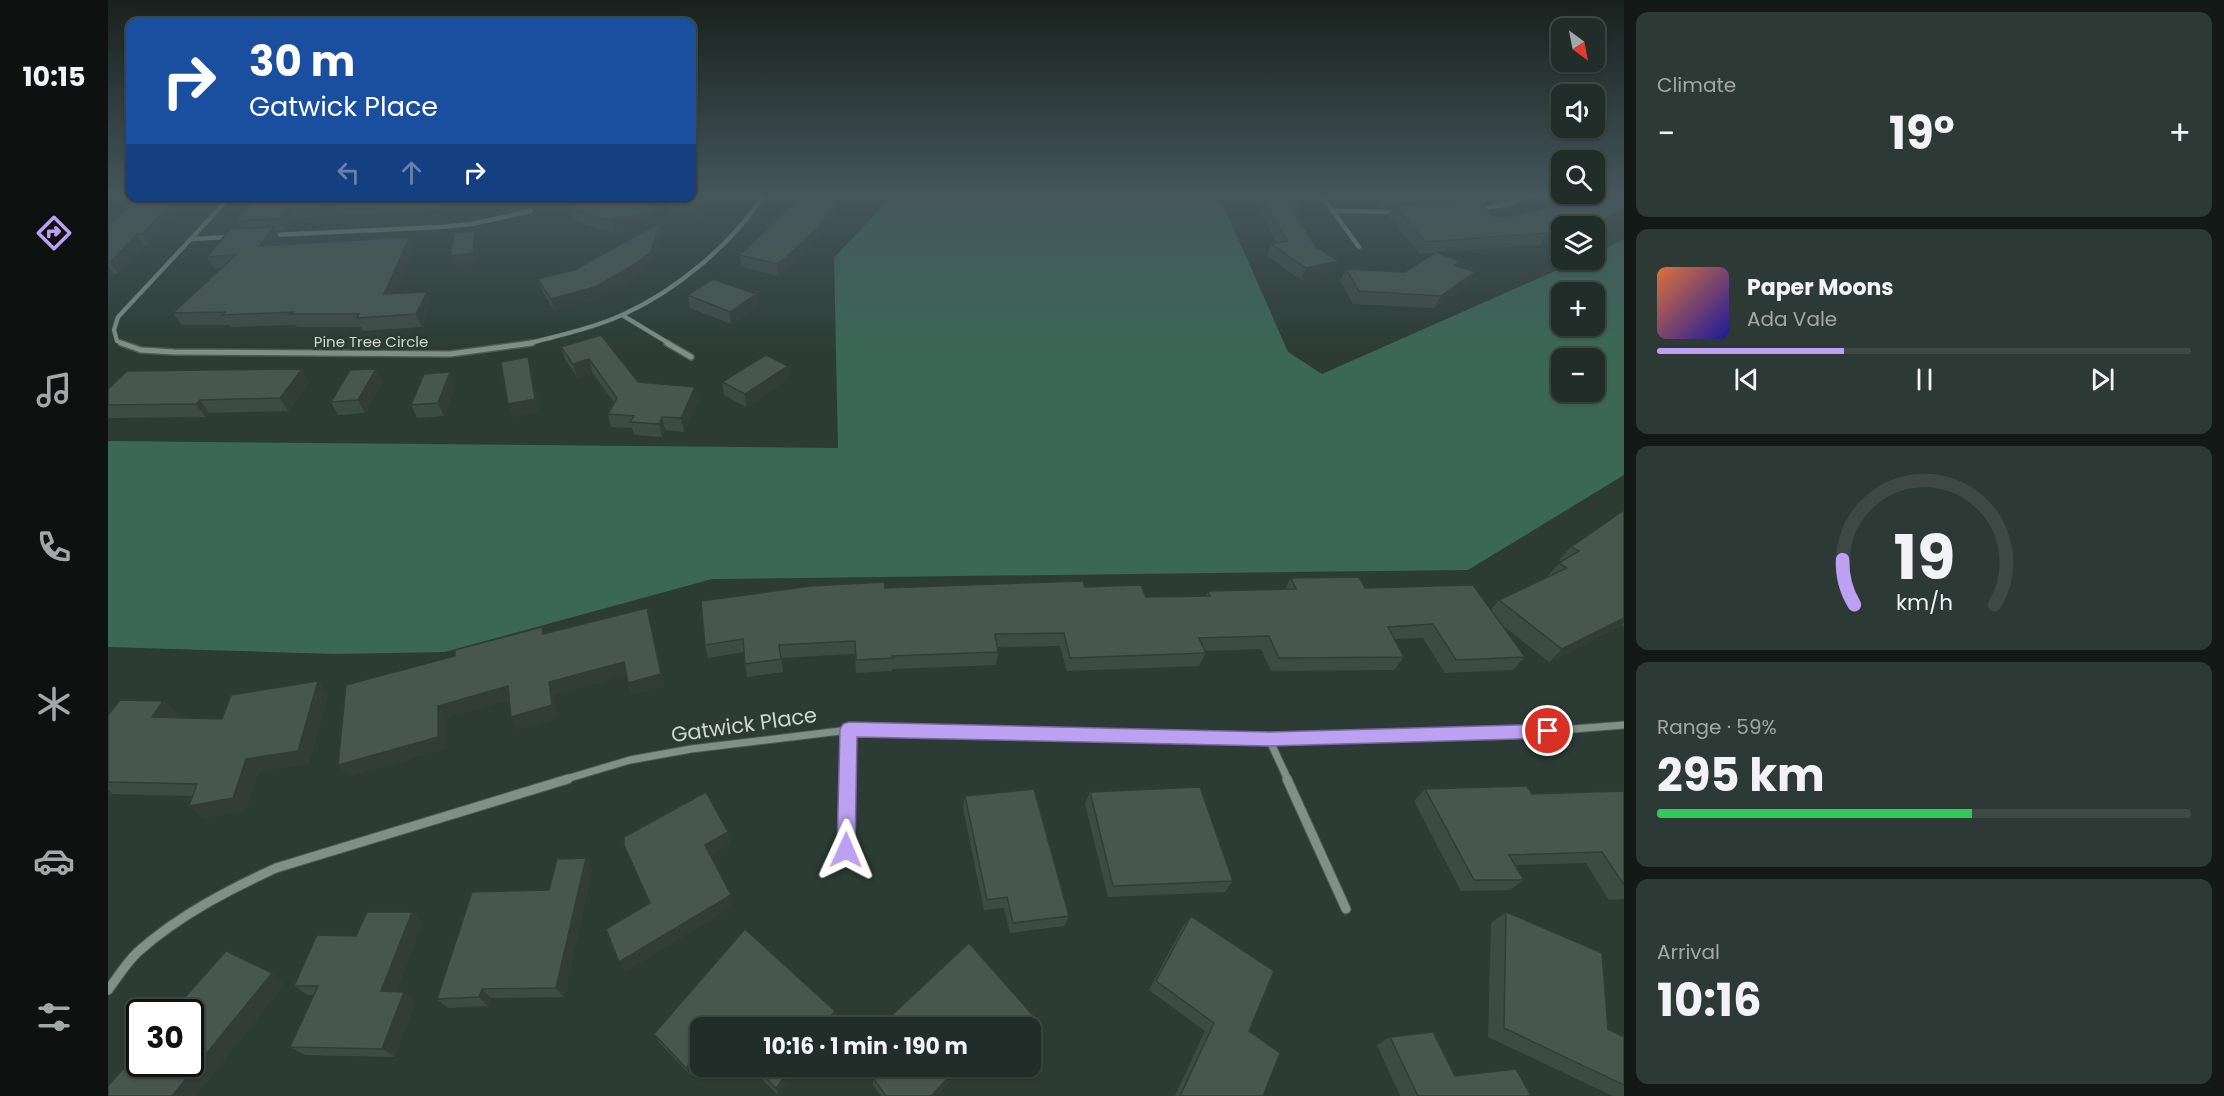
<!DOCTYPE html>
<html lang="en">
<head>
<meta charset="utf-8">
<style>
	body { margin:0; font-family:Poppins,sans-serif; background:#2d3934; color:#f1f3f6; height:100vh; display:flex; flex-direction:column; font-size:22px; white-space:nowrap }
	* { box-sizing:border-box; margin:0 }
	p { font-size:20px; color:#a2a8a8 }
	.icon { flex:none; width:33px; height:33px; fill:none; stroke:currentColor; stroke-width:2; stroke-linecap:round; stroke-linejoin:round }
	.map { position:relative; flex:1; overflow:hidden }
	.sheet { display:flex; flex-direction:column; gap:12px; padding:12px; background:#121916; width:600px }
	.sheet>* { flex:none }
	.top-card { position:absolute; left:18px; top:18px; width:570px; height:183px; border-radius:12px; box-shadow:0 2px 4px #0004,0 0 0 2px #3e4945; background:#1a4fa0; color:#fff; overflow:hidden }
	.needle { width:39px; rotate:148deg }
	.buttons { position:absolute; left:1443px; top:18px; display:grid; gap:12px }
	.buttons a { display:grid; place-items:center; width:54px; height:54px; border-radius:12px; background:#212d28; box-shadow:0 2px 4px #0004,0 0 0 2px #3e4945; font-size:30px }
	.speed { position:absolute; left:18px; top:999px; display:flex; gap:12px; font-size:30px; font-weight:700; text-align:center }
	.speed>* { display:grid; place-content:center; width:78px; height:78px; border-radius:50%; background:#212d28; box-shadow:0 2px 4px #0004,0 0 0 2px #3e4945; line-height:1 }
	.speed .limit { border:3px solid #111; border-radius:9px; background:#fff; color:#111 }
	.pin { position:absolute; display:grid; place-items:center; width:51px; height:51px; color:#fff; margin:-26px; border:3px solid #fff; border-radius:50%; box-shadow:0 2px 6px #0007 }
	.me { position:absolute; width:66px; margin:-33px; rotate:1deg; stroke-linejoin:round; filter:drop-shadow(0 0 4px #0008) }
	.turn { display:flex; align-items:center; gap:21px; height:126px; padding:0 24px; font-size:27px }
	.turn .icon { width:78px; height:78px; stroke-width:2.5 }
	.turn b { display:block; font-size:42px; line-height:51px }
	.lanes { display:flex; align-items:center; height:57px; padding:0 24px; background:#0003; justify-content:center; gap:30px; direction:ltr }
	.lanes .off { opacity:.35 }
	.big { font-size:45px; font-weight:700; line-height:1.1 }
	.sheet .card { flex:1; display:flex; flex-direction:column; justify-content:center; gap:9px; min-width:0; padding:0 21px; border-radius:12px; background:#2d3934 }
	.sheet .dial { align-items:center; gap:0 }
	.dial svg { height:156px; overflow:visible; fill:none; stroke:#3e4945; stroke-width:7; stroke-linecap:round; text-anchor:middle }
	.dial text { fill:#f1f3f6; stroke:none }
	.song { display:flex; align-items:center; gap:18px }
	.cover { width:72px; height:72px; border-radius:9px; background:linear-gradient(135deg,hsl(20 70% 55%),hsl(240 70% 35%)) }
	.played { height:6px; border-radius:3px; background:linear-gradient(90deg,#bca0f2 35%,#3e4945 35%) }
	.keys { display:flex; justify-content:space-around; direction:ltr }
	.heat { display:flex; justify-content:space-between; align-items:center; font-size:33px; direction:ltr }
	.charge { height:9px; border-radius:4px; background:linear-gradient(90deg,#34c759 59%,#3e4945 0) }
	.trip { position:absolute; left:582px; top:1017px; width:351px; height:60px; border-radius:12px; background:#212d28; box-shadow:0 2px 4px #0004,0 0 0 2px #3e4945; font-weight:700; line-height:60px; text-align:center }
	main { display:flex; flex:1; min-height:0 }
	.tabs { display:flex; flex-direction:column; width:108px; justify-content:space-around; align-items:center; background:#0d1210; color:#a2a8a8 }
	.tabs .icon { width:42px; height:42px }
	.tabs .on { color:#bca0f2 }
	.tabs b { font-size:27px; color:#f1f3f6 }
	.map>svg:first-child { display:block }
	.green { fill:#3b6756; fill-rule:evenodd }
	.lines { fill:none; stroke-linecap:round; stroke-linejoin:round }
	.minor-far3-casing { stroke:#4c5954; stroke-width:5 }
	.minor-far2-casing { stroke:#4c5954; stroke-width:8 }
	.minor-far1-casing { stroke:#4c5954; stroke-width:9 }
	.minor-casing { stroke:#4c5954; stroke-width:11 }
	.minor-far3 { stroke:#7f9088; stroke-width:4 }
	.minor-far2 { stroke:#7f9088; stroke-width:5 }
	.minor-far1 { stroke:#7f9088; stroke-width:7 }
	.minor { stroke:#7f9088; stroke-width:9 }
	.wall { fill:#3d4b45 }
	.shaded-wall { fill:#323d38 }
	.building { fill:#475750; stroke:#323d38; stroke-width:1.5 }
	.route { fill:#bca0f2; stroke:#7a689d; stroke-width:1.5 }
	.labels { text-anchor:middle; stroke-width:6; stroke-linejoin:round; paint-order:stroke }
	.far-street-label { font-size:15px; fill:#ced7d3; stroke:#2c3c35 }
	.near-street-label { font-size:21px; fill:#ced7d3; stroke:#2c3c35 }
</style>
</head>
<body>
<main>
<nav class="tabs">
<b>10:15</b>
<svg class="icon on" aria-label="directions" viewBox="0 0 24 24"><path d="M12 3l9 9-9 9-9-9zM9 14v-3h6M13 9l2 2-2 2"/></svg>
<svg class="icon" aria-label="music" viewBox="0 0 24 24"><path d="M9 18V5l10-2v13"/><circle cx="6" cy="18" r="3"/><circle cx="16" cy="16" r="3"/></svg>
<svg class="icon" aria-label="phone" viewBox="0 0 24 24"><path d="M5 4h4l2 5-3 2q2 4 5 5l2-3 5 2v4C11 20 4 13 5 4z"/></svg>
<svg class="icon" aria-label="climate" viewBox="0 0 24 24"><path d="M12 3v18M4 7l16 10M4 17L20 7"/></svg>
<svg class="icon" aria-label="car" viewBox="0 0 24 24"><path d="M5 17H2v-5l4-1 3-4h7l3 4 3 1v5h-3M9 17h6M6 11h13"/><circle cx="7" cy="17" r="2"/><circle cx="17" cy="17" r="2"/></svg>
<svg class="icon" aria-label="filters" viewBox="0 0 24 24"><path d="M4 7h16M4 17h16"/><circle cx="9" cy="7" r="2"/><circle cx="15" cy="17" r="2"/></svg>
</nav>
<div class="map">
<svg width="1516" height="1096" viewBox="0 0 1516 1096">
	<rect width="100%" height="100%" fill="#2c3c35"/>
	<!-- green -->
	<path class="green" d="M785,195H1111L1180,352L1214,374L1472,260H1486L1487,253L1516,239V475L1360,570L604,579L337,652L226,654L0,647V441L730,448L726,258ZM1454,292H1486V326H1454ZM1454,358H1486V392H1454Z"/>
	<g class="lines">
		<!-- minor-far3 casing -->
		<g class="minor-far3-casing">
			<g id="minor-far3">
				<path d="M1213,195L1251,247"/>
				<path d="M1373,209L1401,204L1424,195"/>
				<path d="M1225,211L1288,212"/>
				<path d="M164,235L333,227L364,224L423,211"/>
				<path d="M85,239L121,237"/>
				<path d="M514,315L562,344"/>
				<path d="M17,344L9,341L6,330L10,317L123,196"/>
				<path d="M418,344C450,336 485,328 514,315C568,291 624,244 656,195"/>
			</g>
		</g>
		<!-- minor-far2 casing -->
		<g class="minor-far2-casing">
			<g id="minor-far2">
				<path d="M13,343L33,350L66,352L342,354L424,343"/>
				<path d="M559,343L583,357"/>
			</g>
		</g>
		<!-- minor-far1 casing -->
		<g class="minor-far1-casing">
			<g id="minor-far1">
				<path d="M1161,739L1180,780"/>
				<path d="M455,780L522,760L583,749L741,730L1161,739L1440,731L1516,725"/>
				<path d="M740,780L741,730"/>
			</g>
		</g>
		<!-- minor casing -->
		<g class="minor-casing">
			<g id="minor">
				<path d="M1179,779L1238,909"/>
				<path d="M738,850L740,779"/>
				<path d="M0,990C10,977 20,960 32,950C72,915 120,890 168,868L460,779"/>
			</g>
		</g>
		<!-- minor-far3 -->
		<use href="#minor-far3" class="minor-far3"/>
		<!-- minor-far2 -->
		<use href="#minor-far2" class="minor-far2"/>
		<!-- minor-far1 -->
		<use href="#minor-far1" class="minor-far1"/>
		<!-- minor -->
		<use href="#minor" class="minor"/>
	</g>
	<!-- wall -->
	<g class="wall">
		<path d="M1142,195H1190L1194,201L1190,213H1186L1208,247L1231,261L1225,274L1193,280L1159,256L1163,244L1169,243Z"/>
		<path d="M1262,195H1365L1362,201L1384,216L1399,218L1516,195V219L1486,232V226L1432,245L1330,252L1352,261L1349,266L1367,272L1360,285L1326,308L1245,304L1232,281L1238,269L1297,272L1327,253L1312,254L1280,216L1284,208H1273Z"/>
		<path d="M378,196L335,204L332,210L186,218L178,230L167,231L172,239L168,245L302,237L307,249L287,294L324,304L314,327L255,331L253,327H189L188,325L123,327L121,325H74L65,313L113,268L107,269L99,257L134,229L129,221L147,199Z"/>
		<path d="M567,196L613,201L591,222L587,213L561,219L559,208Z"/>
		<path d="M29,202L41,245L36,246L10,274H6L0,280V226Z"/>
		<path d="M462,209L546,211L548,223L507,233L465,221Z"/>
		<path d="M552,223L554,235L545,264L526,278L490,299L447,311L434,291L430,279L466,270Z"/>
		<path d="M711,238L679,270L670,276L633,267L632,255Z"/>
		<path d="M648,294L649,307L623,324L582,308L580,295Z"/>
		<path d="M453,347L530,382L590,400L576,432L557,430L554,437L526,435L524,428L503,427L500,414L506,402L484,372L469,377L457,359Z"/>
		<path d="M680,366L681,379L638,407L616,395L614,382Z"/>
		<path d="M201,382L180,411L101,413L97,417L0,418V389Z"/>
		<path d="M274,382L257,413L230,415L223,402Z"/>
		<path d="M347,385L336,416L309,418L303,405Z"/>
		<path d="M1516,510V627L1514,625L1441,662L1393,624L1417,657L1405,670L1337,673L1315,638L1287,639L1296,657L1286,670L1163,671L1153,649L1097,651L1098,653L1091,666L959,671L952,646L889,647L890,652L888,665L784,669V671L748,673L747,654L673,658L675,672L639,677L636,652L600,658L597,645L777,588L977,587L1038,597L1098,596L1100,591L1176,590L1183,578L1257,588L1383,610L1391,600L1440,577H1439L1451,563L1454,562L1451,560L1463,547Z"/>
		<path d="M210,681L220,694L201,763L150,772L138,810L96,818L81,806L85,796L5,794L0,801V715L55,701L69,714L66,718L114,719Z"/>
		<path d="M1317,789L1424,794L1516,791V899L1501,900L1478,863L1408,865L1416,880L1402,890L1353,891L1306,801Z"/>
		<path d="M982,792L1125,881L1117,892L1000,897L977,804Z"/>
		<path d="M857,796L961,916L956,926L902,933L896,908L876,910L855,808Z"/>
		<path d="M484,870L456,997L383,998L380,1006L340,1008L329,999L441,890Z"/>
		<path d="M304,912L314,923L288,991L296,992L307,1001L287,1057L197,1055L182,1047L206,995H200L186,986L248,936Z"/>
		<path d="M1398,912L1500,1029L1516,1037V1096H1505L1380,1037L1383,923Z"/>
		<path d="M1083,916L1141,1031L1155,1096H1067L1097,1031L1041,990L1075,926Z"/>
		<path d="M637,929L727,1011L728,1020L722,1028H592V1064L583,1076L551,1042L546,1034Z"/>
		<path d="M1282,1037L1347,1076L1423,1096H1292L1269,1045Z"/>
		<path d="M641,1066H692L670,1095Z"/>
		<path d="M856,1066L828,1096H773L765,1085V1078Z"/>
	</g>
	<!-- shaded-wall -->
	<g class="shaded-wall">
		<path d="M606,195H617L613,201L591,222L589,210Z"/>
		<path d="M733,195H741L711,238L679,270L670,276L669,264Z"/>
		<path d="M71,196H89L41,245L34,234Z"/>
		<path d="M329,196H378L335,204L332,210L328,199Z"/>
		<path d="M586,201L587,213L561,219L559,208Z"/>
		<path d="M180,206L186,218L178,230L172,219Z"/>
		<path d="M546,211L548,223L507,233L504,221Z"/>
		<path d="M1516,211V219L1486,232V226H1469Z"/>
		<path d="M552,223L554,235L545,264L526,278L490,299L447,311L443,299Z"/>
		<path d="M165,227L172,239L159,258L152,246Z"/>
		<path d="M1454,230V240L1432,245L1439,233Z"/>
		<path d="M367,231L371,243L369,266L347,268L342,256Z"/>
		<path d="M29,234L36,246L10,274L2,262Z"/>
		<path d="M302,237L307,249L282,307L276,294Z"/>
		<path d="M1231,261L1225,274L1193,280L1198,268Z"/>
		<path d="M0,266L6,274L0,280Z"/>
		<path d="M1367,272L1360,285L1326,308L1333,296Z"/>
		<path d="M319,292L324,304L314,327L308,314Z"/>
		<path d="M648,294L649,307L623,324L622,312Z"/>
		<path d="M420,357L424,370L432,412L405,418L400,404Z"/>
		<path d="M481,359L484,372L469,377L465,364Z"/>
		<path d="M680,366L681,379L638,407L637,394Z"/>
		<path d="M194,369L201,382L180,411L172,398Z"/>
		<path d="M268,369L274,382L257,413L250,400Z"/>
		<path d="M342,372L347,385L336,416L330,403Z"/>
		<path d="M587,387L590,400L576,432L573,418Z"/>
		<path d="M92,400L101,413L97,417L88,404Z"/>
		<path d="M554,417L557,430L554,437L551,424Z"/>
		<path d="M539,608L543,622L557,687L524,695L520,683Z"/>
		<path d="M1516,618V623L1514,625L1441,662L1454,649Z"/>
		<path d="M516,662L521,675L447,695L450,718L410,730L403,717L441,682Z"/>
		<path d="M210,681L220,694L201,763L150,772L138,810L96,818L81,806L138,759Z"/>
		<path d="M400,686L407,699L338,718V749L241,777L230,765L330,706Z"/>
		<path d="M55,701L69,714L58,730L44,717Z"/>
		<path d="M0,790L5,794L0,801Z"/>
		<path d="M620,832L623,844L601,857L597,845Z"/>
		<path d="M478,858L484,870L456,997L448,988Z"/>
		<path d="M623,895L626,906L517,972L511,962Z"/>
		<path d="M304,912L314,923L285,1000L273,991Z"/>
		<path d="M164,973L178,983L88,1096H64Z"/>
		<path d="M374,989L383,998L380,1006L371,997Z"/>
		<path d="M296,992L307,1001L287,1057L274,1049Z"/>
		<path d="M727,1011L728,1020L722,1028H714Z"/>
		<path d="M929,1020L925,1029L922,1031V1028Z"/>
		<path d="M592,1051V1064L583,1076L578,1068Z"/>
		<path d="M684,1066H692L670,1095L668,1088Z"/>
		<path d="M851,1066H856L828,1096H823Z"/>
	</g>
	<!-- building -->
	<g class="building">
		<path d="M584,195H606L589,210L586,201L559,208L567,196H584Z"/>
		<path d="M692,195H733L711,226L678,257L669,264L632,255L689,200Z"/>
		<path d="M1152,195H1190L1194,201H1179L1208,247L1231,261L1198,268L1163,244L1179,241Z"/>
		<path d="M1276,195H1315L1278,197Z"/>
		<path d="M1480,195H1516V211L1492,221L1469,226H1454V230L1439,233L1318,242L1285,205L1372,200L1384,216H1395L1399,218L1443,207L1446,209Z"/>
		<path d="M34,196H71L34,234H29L2,262H0V226L25,202H29Z"/>
		<path d="M169,196H329L328,199L180,206L172,219L129,221L147,199L169,198Z"/>
		<path d="M485,196H531L546,211L504,221L462,209Z"/>
		<path d="M552,223L543,252L524,266L487,287L443,299L430,279L466,270Z"/>
		<path d="M165,227L152,246L302,237L276,294L319,292L308,314L249,318L251,314H182L185,312L115,315L117,312L65,313L128,255L99,257L122,229Z"/>
		<path d="M367,231L365,253L342,256L346,233Z"/>
		<path d="M1328,252L1352,261L1346,265L1367,272L1333,296L1251,291L1238,269L1297,272Z"/>
		<path d="M605,279L648,294L622,312L580,295Z"/>
		<path d="M493,335L530,382L587,387L573,418L554,417L551,424L522,422L526,416L500,414L509,398L481,359L465,364L453,347Z"/>
		<path d="M658,355L680,366L637,394L614,382Z"/>
		<path d="M420,357L427,399L400,404L393,362Z"/>
		<path d="M194,369L172,398L92,400L88,404L0,405V389L19,371Z"/>
		<path d="M268,369L250,400L223,402L242,370Z"/>
		<path d="M342,372L330,403L303,405L316,374Z"/>
		<path d="M1516,510V618L1454,649L1391,600L1459,568L1451,563L1471,551L1463,547Z"/>
		<path d="M1251,577L1257,588L1365,585L1417,657L1348,660L1325,624L1280,627L1296,657L1171,658L1161,636L1091,638L1098,653L962,658L956,633L887,634L890,652L784,656L785,658L748,660L747,641L671,645L673,659L637,664L635,639L597,645L593,601L703,586L776,582L777,588L975,581L977,587L1033,585L1038,597L1102,596L1100,591L1188,589L1183,578Z"/>
		<path d="M539,608L553,674L520,683L516,662L441,682L444,705L403,717L400,686L330,706V737L230,765L238,685L347,656V650L434,627L435,634Z"/>
		<path d="M210,681L190,751L138,759L125,798L81,806L89,784L0,782V715L12,700L55,701L44,717L114,719L123,695Z"/>
		<path d="M1419,786L1424,794L1516,791V885L1494,852L1401,855L1416,880H1366L1317,789Z"/>
		<path d="M1092,787L1125,881L1005,886L982,792Z"/>
		<path d="M926,789L961,916L905,923L899,897L879,900L857,796Z"/>
		<path d="M598,792L620,832L597,845L623,895L511,962L498,929L542,903L516,845V837Z"/>
		<path d="M478,858L448,988L374,989L371,997L329,999L364,892L441,890L449,859Z"/>
		<path d="M259,912H304L273,991L296,992L274,1049L182,1047L210,986H186L209,935L248,936Z"/>
		<path d="M1398,912L1494,953L1500,1029L1516,1037V1085L1396,1028Z"/>
		<path d="M1083,916L1166,971L1141,1031L1172,1053L1155,1096H1072L1106,1023L1048,981Z"/>
		<path d="M637,929L727,1011L714,1028H592V1051L578,1068L546,1034Z"/>
		<path d="M861,943L929,1020L922,1028H770Z"/>
		<path d="M118,951L164,973L64,1096H0V1086L32,1050V1064H82V1012H64Z"/>
		<path d="M1325,1032L1347,1076L1408,1069L1423,1096H1310L1282,1037Z"/>
		<path d="M646,1066H684L668,1088Z"/>
		<path d="M777,1066H851L823,1096H778L765,1078Z"/>
	</g>
	<!-- sky -->
	<linearGradient id="sky" x2="0" y2="1"><stop stop-color="#18211d"/><stop offset="0.56" stop-color="#45565c"/><stop offset="1" stop-color="#45565c" stop-opacity="0"/></linearGradient>
	<rect width="1516" height="349" fill="url(#sky)"/>
	<!-- route -->
	<path class="route" d="M741,722L1161,732L1440,724L1445,726L1448,731L1445,736L1440,738L1161,746L749,737L747,850L745,857L738,859L731,857L729,850L732,729L735,724Z"/>
	<g class="labels">
		<!-- far-street labels -->
		<g class="far-street-label">
			<text x="263" y="347">Pine Tree Circle</text>
		</g>
		<!-- near-street labels -->
		<g class="near-street-label">
			<text transform="translate(636 725) rotate(-8)" y="7">Gatwick Place</text>
		</g>
	</g>
</svg>
<div class="buttons">
<a><svg class="needle" viewBox="-14 -14 28 28"><path d="M0-13l5 13h-10z" fill="#e53935"/><path d="M0 13l5-13h-10z" fill="#a2a8a8"/></svg></a>
<a><svg class="icon" aria-label="sound" viewBox="0 0 24 24"><path d="M4 9h4l5-4v14l-5-4H4zM17 9q2 3 0 6"/></svg></a>
<a><svg class="icon" aria-label="search" viewBox="0 0 24 24"><circle cx="10" cy="10" r="6"/><path d="M15 15l6 6"/></svg></a>
<a><svg class="icon" aria-label="layers" viewBox="0 0 24 24"><path d="M12 4l9 5-9 5-9-5zM3 14l9 5 9-5"/></svg></a>
<a>+</a>
<a>−</a>
</div>
<div class="speed"><div class="limit">30</div></div>
<div class="pin" style="left:1440px;top:731px;background:#d93025"><svg class="icon" aria-label="arrive" viewBox="0 0 24 24"><path d="M6 21V4h12l-3 4 3 4H6"/></svg></div>
<svg class="me" style="left:738px;top:850px" viewBox="-20 -20 40 40"><path d="M0-17L14 15 0 8-14 15z" fill="#bca0f2" stroke="#fff" stroke-width="4"/></svg>
<div class="trip">10:16 · 1 min · 190 m</div>
<div class="top-card">
<div class="turn"><svg class="icon" aria-label="right" viewBox="0 0 24 24"><path d="M7 20v-9h11M14 6l5 5-5 5"/></svg><div><b>30 m</b>Gatwick Place</div></div>
<div class="lanes"><svg class="icon off" aria-label="left" viewBox="0 0 24 24"><path d="M17 20v-9H6M10 6l-5 5 5 5"/></svg><svg class="icon off" aria-label="ahead" viewBox="0 0 24 24"><path d="M12 20V5M6 11l6-6 6 6"/></svg><svg class="icon" aria-label="right" viewBox="0 0 24 24"><path d="M7 20v-9h11M14 6l5 5-5 5"/></svg></div>
</div>
</div>
<section class="sheet">
<div class="card"><p>Climate</p>
<div class="heat"><a>−</a><b class="big">19°</b><a>+</a></div>
</div>
<div class="card">
<div class="song"><i class="cover"></i><div><b>Paper Moons</b><p>Ada Vale</p></div></div>
<div class="played"></div>
<div class="keys"><svg class="icon" aria-label="previous" viewBox="0 0 24 24"><path d="M18 5L8 12l10 7zM5 5v14"/></svg><svg class="icon" aria-label="pause" viewBox="0 0 24 24"><path d="M8 5v14M16 5v14"/></svg><svg class="icon" aria-label="next" viewBox="0 0 24 24"><path d="M6 5l10 7-10 7zM19 5v14"/></svg></div>
</div>
<div class="card dial"><svg viewBox="0 0 100 80">
<path d="M14 69A42 42 0 1 1 86 69"/>
<path d="M14 69A42 42 0 0 1 8 46" stroke="#bca0f2"/>
<text x="50" y="56" font-size="32" font-weight="700">19</text>
<text x="50" y="72" font-size="11">km/h</text>
</svg></div>
<div class="card"><p>Range · 59%</p><b class="big">295 km</b><div class="charge"></div></div>
<div class="card"><p>Arrival</p><b class="big">10:16</b></div>
</section>
</main>
</body>
</html>
